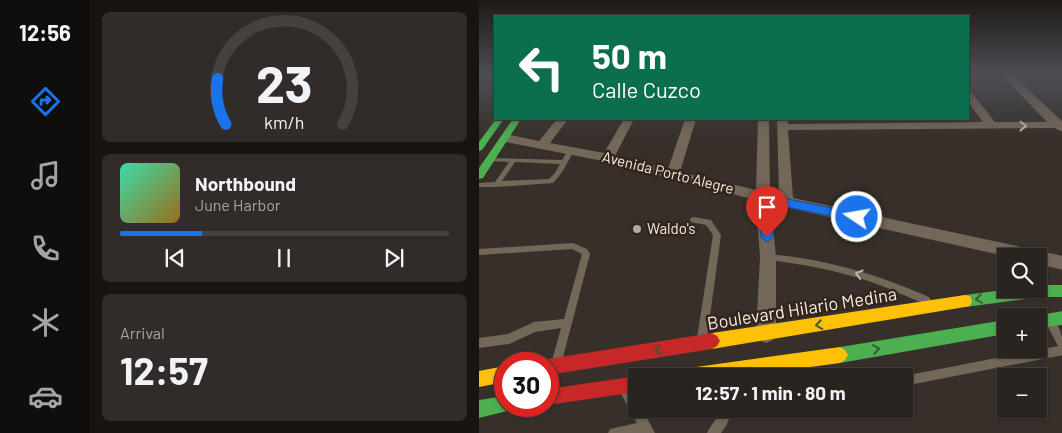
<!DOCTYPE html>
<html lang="en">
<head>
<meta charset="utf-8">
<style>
	body { margin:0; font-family:Barlow,sans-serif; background:#312c29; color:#f1f3f6; height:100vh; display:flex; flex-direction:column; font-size:19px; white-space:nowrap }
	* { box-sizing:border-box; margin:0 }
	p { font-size:16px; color:#a5a4a5 }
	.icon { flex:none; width:28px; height:28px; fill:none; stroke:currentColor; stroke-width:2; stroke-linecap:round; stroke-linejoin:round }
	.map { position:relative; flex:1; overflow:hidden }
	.side { display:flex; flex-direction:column; gap:12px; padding:12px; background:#171412; width:389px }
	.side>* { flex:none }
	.guide { position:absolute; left:15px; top:15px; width:475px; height:105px; border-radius:0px; box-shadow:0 1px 4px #0004,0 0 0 1px #45413e; background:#0b6e4f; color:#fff; overflow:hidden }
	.buttons { position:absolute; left:518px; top:248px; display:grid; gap:10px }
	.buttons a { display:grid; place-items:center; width:50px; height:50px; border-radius:0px; background:#292420; box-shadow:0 1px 4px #0004,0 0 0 1px #45413e; font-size:25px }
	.speed { position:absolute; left:15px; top:352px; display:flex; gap:10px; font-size:25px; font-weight:700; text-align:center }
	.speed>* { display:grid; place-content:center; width:65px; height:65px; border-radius:50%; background:#292420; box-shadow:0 1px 4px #0004,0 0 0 1px #45413e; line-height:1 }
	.speed .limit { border:8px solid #d22; background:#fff; color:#111 }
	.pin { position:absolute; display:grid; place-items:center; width:42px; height:42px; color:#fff; margin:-51px -21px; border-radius:50% 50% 50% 0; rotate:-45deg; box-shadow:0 0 5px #0007 }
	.pin .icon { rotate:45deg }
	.me { position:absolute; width:55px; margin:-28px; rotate:282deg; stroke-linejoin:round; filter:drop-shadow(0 0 4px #0008) }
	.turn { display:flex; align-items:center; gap:18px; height:105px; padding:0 15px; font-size:22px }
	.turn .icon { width:65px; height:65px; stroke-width:2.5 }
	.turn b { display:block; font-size:35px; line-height:42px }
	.big { font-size:38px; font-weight:700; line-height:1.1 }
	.side .tile { flex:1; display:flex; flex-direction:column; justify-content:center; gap:8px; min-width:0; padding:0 18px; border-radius:8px; background:#312c29 }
	.side .dial { align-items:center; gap:0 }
	.dial svg { height:130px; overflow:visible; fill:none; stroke:#45413e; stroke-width:7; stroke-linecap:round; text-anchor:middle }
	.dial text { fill:#f1f3f6; stroke:none }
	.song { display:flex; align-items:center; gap:15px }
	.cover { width:60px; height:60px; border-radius:8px; background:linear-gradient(135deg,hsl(160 70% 55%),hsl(40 70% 35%)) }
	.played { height:5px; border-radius:2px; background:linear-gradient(90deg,#1a73e8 25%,#45413e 25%) }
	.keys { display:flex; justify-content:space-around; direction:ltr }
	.trip { position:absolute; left:149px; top:368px; width:285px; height:50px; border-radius:0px; background:#292420; box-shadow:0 1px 4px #0004,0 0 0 1px #45413e; font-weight:700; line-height:50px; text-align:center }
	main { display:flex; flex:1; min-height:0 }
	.menu { display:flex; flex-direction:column; width:90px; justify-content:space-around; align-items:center; background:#100e0d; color:#a5a4a5 }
	.menu .icon { width:35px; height:35px }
	.menu .selected { color:#1a73e8 }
	.menu b { font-size:22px; color:#f1f3f6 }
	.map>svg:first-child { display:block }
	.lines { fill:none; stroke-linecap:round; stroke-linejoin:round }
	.lane { fill:#726758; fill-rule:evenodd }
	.street { fill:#726758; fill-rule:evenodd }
	.fast { fill:#4caf50; fill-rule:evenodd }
	.slow { fill:#ffc107; fill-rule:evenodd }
	.jam { fill:#c62828; fill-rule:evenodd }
	.oneway { stroke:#bfb6ab }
	.oneway2 { stroke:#3d5c30 }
	.route { fill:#1a73e8; stroke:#114b97 }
	.poi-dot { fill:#b1a9a2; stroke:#33251b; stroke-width:2 }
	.labels { text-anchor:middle; stroke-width:5; stroke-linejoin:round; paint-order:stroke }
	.street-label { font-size:15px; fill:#f3eae3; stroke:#33251b }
	.poi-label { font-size:15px; fill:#f3eae3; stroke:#33251b; text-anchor:start }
	.near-street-label { font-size:18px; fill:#f3eae3; stroke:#33251b }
</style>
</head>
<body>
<main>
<nav class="menu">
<b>12:56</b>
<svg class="icon selected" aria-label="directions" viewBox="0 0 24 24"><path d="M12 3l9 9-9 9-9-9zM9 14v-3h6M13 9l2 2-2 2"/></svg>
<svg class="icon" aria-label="music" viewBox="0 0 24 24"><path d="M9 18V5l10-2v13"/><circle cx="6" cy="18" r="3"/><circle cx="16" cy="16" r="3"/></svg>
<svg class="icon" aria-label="phone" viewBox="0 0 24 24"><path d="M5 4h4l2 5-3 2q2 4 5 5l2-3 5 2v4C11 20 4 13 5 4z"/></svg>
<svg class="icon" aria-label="climate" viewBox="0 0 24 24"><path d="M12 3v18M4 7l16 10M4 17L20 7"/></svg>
<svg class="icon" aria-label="car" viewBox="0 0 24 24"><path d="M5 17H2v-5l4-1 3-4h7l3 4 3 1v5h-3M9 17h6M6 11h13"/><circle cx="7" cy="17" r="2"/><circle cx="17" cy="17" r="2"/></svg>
</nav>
<section class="side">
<div class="tile dial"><svg viewBox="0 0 100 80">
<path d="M14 69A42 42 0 1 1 86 69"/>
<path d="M14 69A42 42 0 0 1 9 41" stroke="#1a73e8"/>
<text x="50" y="56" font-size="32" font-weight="700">23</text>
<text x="50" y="72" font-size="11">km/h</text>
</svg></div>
<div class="tile">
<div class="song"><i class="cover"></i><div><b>Northbound</b><p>June Harbor</p></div></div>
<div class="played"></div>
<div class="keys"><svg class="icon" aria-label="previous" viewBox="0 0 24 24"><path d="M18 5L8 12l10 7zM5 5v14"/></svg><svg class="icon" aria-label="pause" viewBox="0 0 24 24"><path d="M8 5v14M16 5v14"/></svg><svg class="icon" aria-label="next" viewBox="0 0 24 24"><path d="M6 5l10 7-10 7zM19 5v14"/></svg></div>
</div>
<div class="tile"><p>Arrival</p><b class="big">12:57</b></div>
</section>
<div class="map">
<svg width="584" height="433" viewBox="0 0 584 433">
	<rect width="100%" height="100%" fill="#37302a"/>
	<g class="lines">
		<!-- lane -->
		<g class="lane">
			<path d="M92,148L95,150C89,162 84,173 74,183L17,187H0V183L16,182L30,162L12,161L10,160V158L83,160L90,149ZM36,162L81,164L76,173L70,179L23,181Z"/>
			<path d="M215,217L232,220L242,235L228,338L227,342L223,343L219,342L218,338L234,235L227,225L212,222L211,220L212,218Z"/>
			<path d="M94,243L108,249L111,254L83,361L79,362L75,361L74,357L82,328L56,332L30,344L0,348V338L29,334L55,322L85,319L103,254L93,249L0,255V249Z"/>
			<path d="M289,254C346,259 398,274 450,297L452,300L450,303L447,304C427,297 409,287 389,281C356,270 323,264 289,260L286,259L285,257L286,255Z"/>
			<path d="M573,320C584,327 584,343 584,355L425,386V376H423H425L579,346L568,325L570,322Z"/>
			<path d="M147,386C156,390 158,400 158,409H163L176,433H129L131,429L158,423L141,392L143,388Z"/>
			<path d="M243,409H267L265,413L250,419L247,426L242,433H228C232,424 239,418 243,409Z"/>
		</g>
		<!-- street -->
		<path class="street" d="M524,76H535L584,122V132L575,128L309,130L314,198L584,256V270L559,264V256H526L292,204L297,257V333L294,340L287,343L280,340L277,333L281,257L277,200L129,162L27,142L21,138L27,134L60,141L78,119H89L71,143L125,153L145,119H155L136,156L189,169L206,119H217L201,172L277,190L279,119H290L291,193L300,195L298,119H308L309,124L504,122L489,102V92L493,93L516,122H568Z"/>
		<!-- fast -->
		<g class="fast">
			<path d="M17,119L24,120L3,150L0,151V142Z"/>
			<path d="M34,119H42L4,178L0,179V168Z"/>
			<path d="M559,285H584V297H562L486,307L481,306L479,301L481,296L486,295L532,289H559Z"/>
			<path d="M584,311V325L559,328V316H554Z"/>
			<path d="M526,320V334L361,363L356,360L353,355L356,350L361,347Z"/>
			<path d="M26,396V406H34L32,410L0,418V400Z"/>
		</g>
		<!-- slow -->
		<g class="slow">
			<path d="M486,295L491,296L493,301L491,306L486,307L233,349L228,346L225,341L228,336L233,333Z"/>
			<path d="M361,347L366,350L369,355L366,360L361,363L265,376H202L204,370L210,368Z"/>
			<path d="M26,366V382L0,387V371Z"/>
		</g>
		<!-- jam -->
		<g class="jam">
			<path d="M233,333L238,336L241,341L238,346L233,349L69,375V364H62L69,359Z"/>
			<path d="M158,376V392L69,405V389Z"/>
		</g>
	</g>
	<!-- one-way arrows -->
	<defs><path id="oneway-chevron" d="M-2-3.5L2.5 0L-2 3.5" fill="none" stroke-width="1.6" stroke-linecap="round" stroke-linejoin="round" transform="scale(1.25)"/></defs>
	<g class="oneway">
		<use href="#oneway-chevron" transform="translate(544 126)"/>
		<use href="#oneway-chevron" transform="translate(380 274) rotate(-163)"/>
	</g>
	<g class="oneway2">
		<use href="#oneway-chevron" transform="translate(500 299) rotate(172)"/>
		<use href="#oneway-chevron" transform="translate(340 325) rotate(171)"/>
		<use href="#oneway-chevron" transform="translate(397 349) rotate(-10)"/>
		<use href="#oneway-chevron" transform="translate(179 350) rotate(171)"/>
	</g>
	<!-- sky -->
	<linearGradient id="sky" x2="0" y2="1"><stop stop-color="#1e1a17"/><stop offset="0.55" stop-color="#4d4e55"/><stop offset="1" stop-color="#4d4e55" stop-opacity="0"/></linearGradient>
	<rect width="584" height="137" fill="url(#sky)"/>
	<!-- route -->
	<path class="route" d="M284,194L378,213L383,217L378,222L290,203L294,237L288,242L282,237L279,198Z"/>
	<!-- markers -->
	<circle class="poi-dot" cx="158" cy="229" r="5"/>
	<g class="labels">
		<!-- street labels -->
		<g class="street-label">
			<text transform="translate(189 173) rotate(14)" y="5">Avenida Porto Alegre</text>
		</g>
		<!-- poi labels -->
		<g class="poi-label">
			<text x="168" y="234">Waldo's</text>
		</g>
		<!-- near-street labels -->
		<g class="near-street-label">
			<text transform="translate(323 309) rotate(-9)" y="6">Boulevard Hilario Medina</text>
		</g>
	</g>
</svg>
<div class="buttons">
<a><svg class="icon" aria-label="search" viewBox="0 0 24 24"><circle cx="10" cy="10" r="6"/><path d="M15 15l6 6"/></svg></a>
<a>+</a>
<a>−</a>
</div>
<div class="speed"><div class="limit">30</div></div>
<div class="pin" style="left:288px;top:237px;background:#d93025"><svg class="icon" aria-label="arrive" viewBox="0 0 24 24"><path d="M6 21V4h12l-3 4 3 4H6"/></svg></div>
<svg class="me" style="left:378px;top:217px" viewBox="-20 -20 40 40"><circle r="17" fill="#1a73e8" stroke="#fff" stroke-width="3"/><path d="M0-11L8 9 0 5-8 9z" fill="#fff"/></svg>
<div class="trip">12:57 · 1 min · 80 m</div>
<div class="guide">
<div class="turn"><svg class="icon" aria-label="left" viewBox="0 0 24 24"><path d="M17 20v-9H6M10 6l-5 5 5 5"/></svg><div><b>50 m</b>Calle Cuzco</div></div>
</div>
</div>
</main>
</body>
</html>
